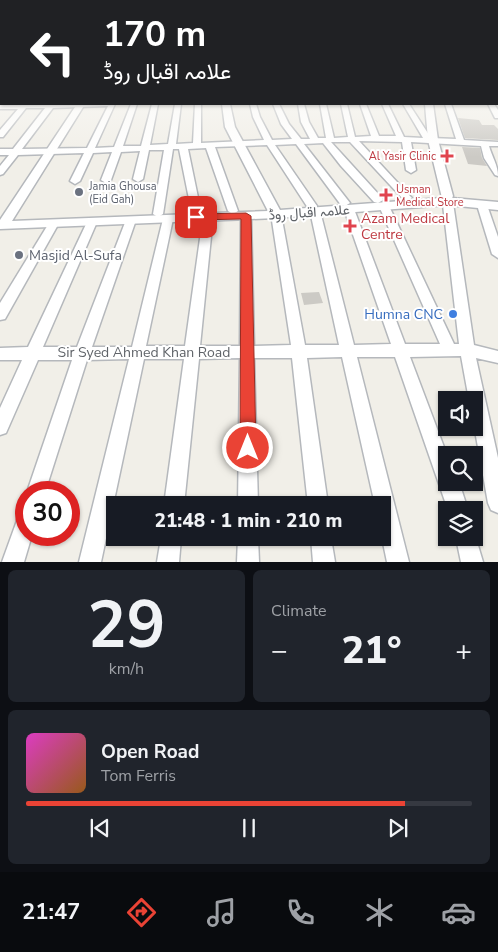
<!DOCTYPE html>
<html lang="en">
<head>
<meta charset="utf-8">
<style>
	body { margin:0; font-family:"Nunito Sans",Vazirmatn,sans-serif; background:#20242c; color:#f1f3f6; height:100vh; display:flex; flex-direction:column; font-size:19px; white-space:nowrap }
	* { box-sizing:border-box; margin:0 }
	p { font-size:16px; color:#9ea1a6 }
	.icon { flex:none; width:28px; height:28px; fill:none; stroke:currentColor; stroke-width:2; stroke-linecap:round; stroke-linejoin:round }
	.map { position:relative; height:562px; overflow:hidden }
	.side { display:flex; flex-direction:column; gap:8px; padding:8px; background:#0d0f14; flex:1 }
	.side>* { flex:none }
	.banner { position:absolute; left:0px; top:0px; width:499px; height:105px; box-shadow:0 1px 4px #0004; background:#202124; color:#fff; overflow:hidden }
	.tools { position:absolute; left:438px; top:391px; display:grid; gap:10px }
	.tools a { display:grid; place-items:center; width:45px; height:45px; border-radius:0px; background:#171b24; box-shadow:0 1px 4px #0004; font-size:25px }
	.speed { position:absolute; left:15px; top:481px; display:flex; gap:10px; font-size:25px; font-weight:700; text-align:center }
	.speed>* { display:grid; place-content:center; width:65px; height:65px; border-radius:50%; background:#171b24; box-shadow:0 1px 4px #0004; line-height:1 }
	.speed .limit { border:8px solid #d22; background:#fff; color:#111 }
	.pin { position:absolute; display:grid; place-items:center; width:42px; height:42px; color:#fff; margin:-21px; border-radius:10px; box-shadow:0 2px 8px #0006 }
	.me { position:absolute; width:55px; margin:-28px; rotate:0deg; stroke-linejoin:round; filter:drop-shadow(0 0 4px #0008) }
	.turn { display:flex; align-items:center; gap:18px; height:105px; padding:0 20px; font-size:22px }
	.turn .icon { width:65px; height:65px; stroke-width:2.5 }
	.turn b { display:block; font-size:35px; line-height:42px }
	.big { font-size:38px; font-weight:800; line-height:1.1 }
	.side .widget { flex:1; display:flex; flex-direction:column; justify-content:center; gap:8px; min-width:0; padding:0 18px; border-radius:8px; background:#20242c }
	.side .dial { align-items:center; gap:0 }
	.dial b { font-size:65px; line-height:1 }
	.song { display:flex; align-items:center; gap:15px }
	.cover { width:60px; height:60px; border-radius:8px; background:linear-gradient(135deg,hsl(310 70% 55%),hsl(30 70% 35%)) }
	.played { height:5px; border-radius:2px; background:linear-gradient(90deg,#ea4335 85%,#363941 85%) }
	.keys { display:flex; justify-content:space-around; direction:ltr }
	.heat { display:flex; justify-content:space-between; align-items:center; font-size:28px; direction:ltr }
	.side .tiles { flex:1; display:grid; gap:8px; grid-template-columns:1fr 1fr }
	.widget:last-child { grid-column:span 2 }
	.trip { position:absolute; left:106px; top:496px; width:285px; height:50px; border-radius:0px; background:#171b24; box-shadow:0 1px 4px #0004; font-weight:800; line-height:50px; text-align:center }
	.tabs { display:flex; height:80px; justify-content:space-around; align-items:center; background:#090b0e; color:#9ea1a6 }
	.tabs .icon { width:35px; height:35px }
	.tabs .current { color:#ea4335 }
	.tabs b { font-size:22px; color:#f1f3f6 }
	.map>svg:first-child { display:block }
	.building { fill:#cccac5 }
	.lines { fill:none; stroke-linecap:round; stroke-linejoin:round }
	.minor-casing { stroke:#b5b8bc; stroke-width:3 }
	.tertiary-casing { stroke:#b5b8bc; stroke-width:3 }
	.minor { fill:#fff; fill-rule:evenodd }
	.tertiary { fill:#fff; fill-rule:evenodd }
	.route { fill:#ea4335; stroke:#982c22 }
	.health-dot { fill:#e0444e; stroke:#fff; stroke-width:2 }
	.worship-dot { fill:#6b7280; stroke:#fff; stroke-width:2 }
	.shop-dot { fill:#3f7fe0; stroke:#fff; stroke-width:2 }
	.labels { text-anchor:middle; stroke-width:4; stroke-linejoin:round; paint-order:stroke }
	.far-health-label { font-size:11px; fill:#be3a42; stroke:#fff; text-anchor:end }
	.far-worship-label { font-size:11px; fill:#5b616d; stroke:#fff; text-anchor:start }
	.street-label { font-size:14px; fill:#5f6368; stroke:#fff }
	.health-label { font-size:14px; fill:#be3a42; stroke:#fff; text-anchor:start }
	.worship-label { font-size:14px; fill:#5b616d; stroke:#fff; text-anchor:start }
	.shop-label { font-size:14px; fill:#366cbe; stroke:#fff; text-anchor:end }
</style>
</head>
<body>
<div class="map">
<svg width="498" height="562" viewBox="0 0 498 562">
	<rect width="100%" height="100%" fill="#f1efe8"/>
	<!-- building -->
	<g class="building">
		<path d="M458,118L479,120L482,125H494L498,129V140L465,138Z"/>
		<path d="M462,147L480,148L482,158L487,166L468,164Z"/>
		<path d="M319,292L323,303L304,305L301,293Z"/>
	</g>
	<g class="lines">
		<!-- minor casing -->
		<g class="minor-casing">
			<g id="minor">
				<path d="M23,104H115L95,148L114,147L131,104H137L123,146H141L152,104H158L150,145L168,144L175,104H181L176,144L193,143L195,104H201V143L264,140L253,117L250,104H256L260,117L272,140L292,139L281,124L273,104H279L289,124L301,139H310L301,122L298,104H304L309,122L318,138H326L320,104H326L334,138L348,137L341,104H347L355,137L371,136L360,104H366L379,136H396L382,104H388L404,137L423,138L403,104H409L431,138L456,139L445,104H451L464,140L498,142V146H489C492,157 498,165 498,176L495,175L484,158L481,146L411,142L416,170L411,173L406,170L402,142L359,141L410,196L412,198L407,201L404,200L350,142H331L382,198L383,200L378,203L374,202L341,166L323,143L304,144L350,203L345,206L341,205L296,144L275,145L317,206L316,208L320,211L354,345L391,344L344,209L349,206L354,209L405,344H440L379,206L384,203L389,206L454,344H459L442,196L447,193L452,196L474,345L498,351V363L476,358L498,458V513L491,510L488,503L474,425V400H469L461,356L410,357L447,455L446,482H459L468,510H448L395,357H357L409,562H387L382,538V505H375L342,357L307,358L328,505H308L292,358H254L258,505H238L240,358L199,359L184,505H164L184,359H144L101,562H79L129,359L87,360L45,492H27L72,360H38L6,433L0,435V408L22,360H0V348L28,347L88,220H96L97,222L43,347H77L126,220L131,217L136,220L92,347H132L163,219L168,216L173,219L146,346H185L203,217L208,214L213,217L200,346H240L241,216L246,213L251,216L254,346L291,345L271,214L276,211L281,214L305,345H339L310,211L311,209L308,208L267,145L215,147L238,211L233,214L228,211L206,148L188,149L201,212L196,215L192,214L179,149H173L163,214L158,217L153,214L164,150H149L143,179L138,182L133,179L140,151L121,152L111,180L106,183L101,180L112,152L93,153L80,181L75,184L70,181L84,153L18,155L3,174L0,175V166L9,155H0V149H13L45,108H26L3,137H0V130L18,109H0V105ZM108,106L87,148L22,149L53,108Z"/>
				<path d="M488,104H494L498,110V118H495Z"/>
				<path d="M482,202L487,205L498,237V258L492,254L477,205Z"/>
				<path d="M54,220L59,223L5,319L0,320V303L49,223Z"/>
				<path d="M26,512V535H32L24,562H2L19,515Z"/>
				<path d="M474,532L483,562H461L456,538H474Z"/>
				<path d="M161,538H181L179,562H157Z"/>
				<path d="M238,538H258L259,562H237Z"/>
				<path d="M311,538H331L335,562H313Z"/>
			</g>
		</g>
		<!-- tertiary casing -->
		<g class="tertiary-casing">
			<path id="tertiary" d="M77,104H85L12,221L268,211L225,127L222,104H230L235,127L280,210L442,198L428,140L425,104H433L438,140L453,196L452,198L498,202V210L448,205L276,218L0,229V220Z"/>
		</g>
		<!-- minor -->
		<use href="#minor" class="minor"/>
		<!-- tertiary -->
		<use href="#tertiary" class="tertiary"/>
	</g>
	<!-- sky -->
	<linearGradient id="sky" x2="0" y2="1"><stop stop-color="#8fc3f1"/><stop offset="0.5" stop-color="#f9f8f5"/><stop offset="1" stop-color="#f9f8f5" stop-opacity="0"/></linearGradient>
	<rect width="498" height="157" fill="url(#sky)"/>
	<!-- route -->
	<path class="route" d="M246,213L251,216L256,448L253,453L248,456L242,453L240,448L241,219L196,220L191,217L196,214Z"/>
	<!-- markers -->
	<g class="health-dot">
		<path d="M444.5 148.5h5v5h5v5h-5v5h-5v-5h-5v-5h5z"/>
		<path d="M383.5 187.5h5v5h5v5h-5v5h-5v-5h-5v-5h5z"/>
		<path d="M347.5 218.5h5v5h5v5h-5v5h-5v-5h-5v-5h5z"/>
	</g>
	<g class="worship-dot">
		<circle cx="79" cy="192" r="5"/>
		<circle cx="19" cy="255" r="5"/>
	</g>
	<circle class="shop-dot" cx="453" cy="314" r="5"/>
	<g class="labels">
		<!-- far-health labels -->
		<g class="far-health-label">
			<text x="436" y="160">Al Yasir Clinic</text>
			<text x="396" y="193" text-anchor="start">Usman<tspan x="396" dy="13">Medical Store</tspan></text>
		</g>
		<!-- far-worship labels -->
		<g class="far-worship-label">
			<text x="89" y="190">Jamia Ghousa<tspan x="89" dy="13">(Eid Gah)</tspan></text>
		</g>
		<!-- street labels -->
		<g class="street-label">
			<text transform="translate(309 212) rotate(-4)" y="5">علامہ اقبال روڈ</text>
			<text x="144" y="357">Sir Syed Ahmed Khan Road</text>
		</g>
		<!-- health labels -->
		<g class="health-label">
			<text x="361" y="223">Azam Medical<tspan x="361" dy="16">Centre</tspan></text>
		</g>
		<!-- worship labels -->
		<g class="worship-label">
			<text x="29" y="260">Masjid Al-Sufa</text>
		</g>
		<!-- shop labels -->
		<g class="shop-label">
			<text x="443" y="319">Humna CNC</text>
		</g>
	</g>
</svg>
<div class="tools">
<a><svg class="icon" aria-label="sound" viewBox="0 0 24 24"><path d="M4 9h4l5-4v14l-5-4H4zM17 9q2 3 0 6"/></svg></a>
<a><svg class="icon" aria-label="search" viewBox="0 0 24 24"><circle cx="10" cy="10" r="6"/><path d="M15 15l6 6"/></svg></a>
<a><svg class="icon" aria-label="layers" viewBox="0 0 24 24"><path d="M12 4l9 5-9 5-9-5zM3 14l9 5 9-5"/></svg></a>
</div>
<div class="speed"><div class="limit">30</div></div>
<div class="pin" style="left:196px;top:217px;background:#d93025"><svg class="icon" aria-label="arrive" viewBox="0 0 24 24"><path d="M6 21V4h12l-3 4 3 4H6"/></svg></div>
<svg class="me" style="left:248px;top:448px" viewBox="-20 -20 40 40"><circle r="17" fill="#ea4335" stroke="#fff" stroke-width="3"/><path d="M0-11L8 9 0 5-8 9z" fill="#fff"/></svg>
<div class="trip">21:48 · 1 min · 210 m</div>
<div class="banner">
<div class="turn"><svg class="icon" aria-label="left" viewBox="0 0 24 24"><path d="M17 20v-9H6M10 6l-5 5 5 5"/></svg><div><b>170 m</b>علامہ اقبال روڈ</div></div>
</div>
</div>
<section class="side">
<div class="tiles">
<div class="widget dial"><b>29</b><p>km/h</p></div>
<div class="widget"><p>Climate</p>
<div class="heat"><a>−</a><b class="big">21°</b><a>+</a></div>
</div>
<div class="widget">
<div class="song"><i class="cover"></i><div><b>Open Road</b><p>Tom Ferris</p></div></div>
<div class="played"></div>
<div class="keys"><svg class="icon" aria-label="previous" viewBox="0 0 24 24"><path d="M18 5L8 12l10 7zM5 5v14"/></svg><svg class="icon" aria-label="pause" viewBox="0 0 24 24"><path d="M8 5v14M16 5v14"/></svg><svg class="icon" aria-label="next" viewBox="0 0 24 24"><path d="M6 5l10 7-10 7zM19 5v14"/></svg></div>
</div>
</div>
</section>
<nav class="tabs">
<b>21:47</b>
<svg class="icon current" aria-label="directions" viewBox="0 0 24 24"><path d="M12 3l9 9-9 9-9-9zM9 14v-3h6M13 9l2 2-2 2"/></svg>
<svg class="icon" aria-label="music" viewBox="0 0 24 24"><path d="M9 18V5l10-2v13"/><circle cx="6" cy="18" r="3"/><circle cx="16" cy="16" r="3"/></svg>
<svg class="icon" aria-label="phone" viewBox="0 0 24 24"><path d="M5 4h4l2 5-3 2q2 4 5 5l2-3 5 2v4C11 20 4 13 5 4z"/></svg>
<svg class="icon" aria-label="climate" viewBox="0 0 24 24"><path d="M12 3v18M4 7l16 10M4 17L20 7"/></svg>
<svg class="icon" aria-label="car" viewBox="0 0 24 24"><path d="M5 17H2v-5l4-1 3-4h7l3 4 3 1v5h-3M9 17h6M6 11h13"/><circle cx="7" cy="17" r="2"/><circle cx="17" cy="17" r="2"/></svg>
</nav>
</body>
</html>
